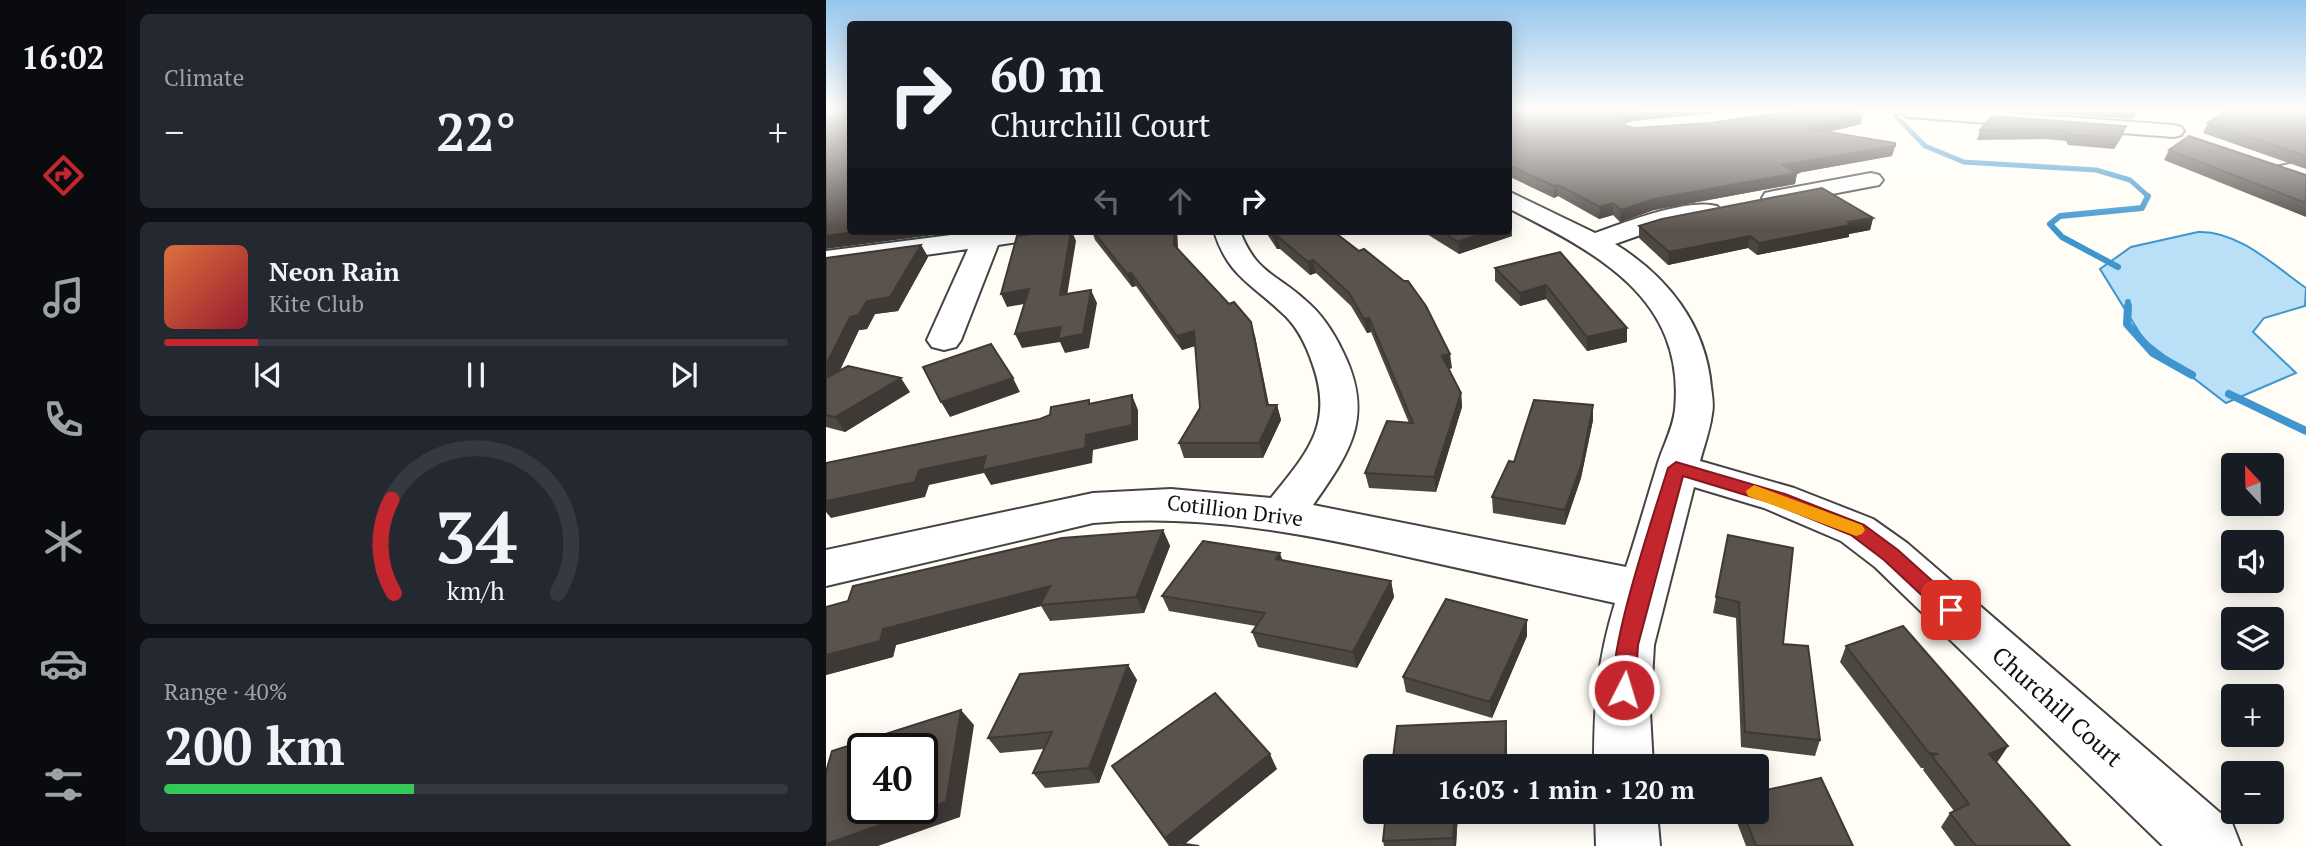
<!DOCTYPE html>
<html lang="en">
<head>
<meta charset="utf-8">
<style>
	body { margin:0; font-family:"PT Serif",serif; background:#242831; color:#f1f3f6; height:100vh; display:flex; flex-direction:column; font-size:26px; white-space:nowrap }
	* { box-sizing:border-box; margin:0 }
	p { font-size:23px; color:#9ea1a6 }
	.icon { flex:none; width:38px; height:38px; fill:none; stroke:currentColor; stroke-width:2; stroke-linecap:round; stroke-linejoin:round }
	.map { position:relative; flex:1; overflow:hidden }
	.side { display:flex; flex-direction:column; gap:14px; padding:14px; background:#0d0f14; width:700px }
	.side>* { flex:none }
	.top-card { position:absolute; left:21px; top:21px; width:665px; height:214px; border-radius:7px; box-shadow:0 4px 18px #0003; background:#171b24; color:#f1f3f6; overflow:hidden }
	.needle { width:46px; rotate:338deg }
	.tools { position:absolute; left:1395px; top:453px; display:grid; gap:14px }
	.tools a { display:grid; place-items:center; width:63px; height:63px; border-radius:7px; background:#171b24; box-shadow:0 4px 18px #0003; font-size:35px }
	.speed { position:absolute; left:21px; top:733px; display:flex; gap:14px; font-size:35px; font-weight:700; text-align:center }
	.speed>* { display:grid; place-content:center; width:91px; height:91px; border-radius:50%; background:#171b24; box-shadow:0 4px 18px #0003; line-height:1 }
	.speed .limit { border:4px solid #111; border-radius:10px; background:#fff; color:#111 }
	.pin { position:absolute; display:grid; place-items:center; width:60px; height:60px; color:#fff; margin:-30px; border-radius:14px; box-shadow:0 4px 10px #0006 }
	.me { position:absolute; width:77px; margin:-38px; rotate:5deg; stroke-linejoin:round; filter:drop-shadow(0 0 5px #0008) }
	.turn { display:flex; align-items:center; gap:24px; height:147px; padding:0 28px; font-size:32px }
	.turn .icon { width:91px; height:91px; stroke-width:2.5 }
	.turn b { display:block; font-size:49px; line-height:60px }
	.lanes { display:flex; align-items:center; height:66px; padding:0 28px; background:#0003; justify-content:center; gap:35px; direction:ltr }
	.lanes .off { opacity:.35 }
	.big { font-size:52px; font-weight:700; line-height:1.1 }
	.side .tile { flex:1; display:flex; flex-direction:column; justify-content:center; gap:10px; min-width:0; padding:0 24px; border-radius:10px; background:#242831 }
	.side .dial { align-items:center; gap:0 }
	.dial svg { height:182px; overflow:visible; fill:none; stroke:#363941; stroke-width:7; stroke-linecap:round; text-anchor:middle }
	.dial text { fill:#f1f3f6; stroke:none }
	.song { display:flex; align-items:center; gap:21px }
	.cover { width:84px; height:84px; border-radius:10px; background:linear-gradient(135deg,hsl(20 70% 55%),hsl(350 70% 35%)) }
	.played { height:7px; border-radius:4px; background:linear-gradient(90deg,#c4262e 15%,#363941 15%) }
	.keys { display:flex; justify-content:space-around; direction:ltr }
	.heat { display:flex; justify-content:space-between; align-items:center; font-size:38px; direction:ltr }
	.charge { height:10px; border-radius:5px; background:linear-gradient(90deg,#34c759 40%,#363941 0) }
	.trip { position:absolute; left:537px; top:754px; width:406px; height:70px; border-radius:7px; background:#171b24; box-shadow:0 4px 18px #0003; font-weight:700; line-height:70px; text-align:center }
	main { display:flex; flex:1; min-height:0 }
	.dock { display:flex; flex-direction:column; width:126px; justify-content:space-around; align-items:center; background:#090b0e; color:#9ea1a6 }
	.dock .icon { width:49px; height:49px }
	.dock .selected { color:#c4262e }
	.dock b { font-size:32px; color:#f1f3f6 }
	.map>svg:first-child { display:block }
	.water { fill:#b9e0f7; stroke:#3f96cf; stroke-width:2 }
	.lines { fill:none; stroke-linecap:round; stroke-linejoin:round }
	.stream-far2 { stroke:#3f96cf; stroke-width:5 }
	.stream-far1 { stroke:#3f96cf; stroke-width:6 }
	.stream { stroke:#3f96cf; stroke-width:8 }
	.minor-casing { stroke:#444; stroke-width:4 }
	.minor { fill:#fff; fill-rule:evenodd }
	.wall { fill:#4d4742 }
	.shaded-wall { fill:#3f3936 }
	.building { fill:#5a524d; stroke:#3f3936; stroke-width:2; fill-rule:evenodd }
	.route { fill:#c4262e; stroke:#7f191e; stroke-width:2 }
	.slow { fill:#f59e0b }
	.labels { text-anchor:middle; stroke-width:7; stroke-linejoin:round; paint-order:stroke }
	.street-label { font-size:21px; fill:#111; stroke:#fff }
	.near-street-label { font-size:24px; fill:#111; stroke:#fff }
</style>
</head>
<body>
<main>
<nav class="dock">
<b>16:02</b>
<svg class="icon selected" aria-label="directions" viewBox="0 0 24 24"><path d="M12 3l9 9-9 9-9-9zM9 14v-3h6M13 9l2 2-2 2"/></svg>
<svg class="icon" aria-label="music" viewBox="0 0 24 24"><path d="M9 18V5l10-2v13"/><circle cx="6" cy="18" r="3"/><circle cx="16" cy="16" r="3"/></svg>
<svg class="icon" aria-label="phone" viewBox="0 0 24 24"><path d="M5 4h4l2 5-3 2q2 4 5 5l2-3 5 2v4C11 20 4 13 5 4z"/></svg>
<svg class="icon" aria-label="climate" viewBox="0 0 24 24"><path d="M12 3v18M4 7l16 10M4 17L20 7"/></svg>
<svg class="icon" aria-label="car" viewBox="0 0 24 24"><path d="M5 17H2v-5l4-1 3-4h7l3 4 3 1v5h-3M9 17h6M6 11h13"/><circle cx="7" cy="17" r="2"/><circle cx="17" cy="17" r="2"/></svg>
<svg class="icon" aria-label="filters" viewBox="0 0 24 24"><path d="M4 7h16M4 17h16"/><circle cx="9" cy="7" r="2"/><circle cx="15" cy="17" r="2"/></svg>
</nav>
<section class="side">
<div class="tile"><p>Climate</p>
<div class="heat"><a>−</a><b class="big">22°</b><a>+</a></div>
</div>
<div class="tile">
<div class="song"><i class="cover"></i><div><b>Neon Rain</b><p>Kite Club</p></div></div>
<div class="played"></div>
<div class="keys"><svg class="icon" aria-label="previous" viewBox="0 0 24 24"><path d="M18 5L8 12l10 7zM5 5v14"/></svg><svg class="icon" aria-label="pause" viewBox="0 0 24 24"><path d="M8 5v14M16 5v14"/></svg><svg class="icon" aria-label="next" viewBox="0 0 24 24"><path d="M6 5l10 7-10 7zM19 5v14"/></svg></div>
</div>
<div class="tile dial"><svg viewBox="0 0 100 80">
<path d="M14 69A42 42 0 1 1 86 69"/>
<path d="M14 69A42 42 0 0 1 13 28" stroke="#c4262e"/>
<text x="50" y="56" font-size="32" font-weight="700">34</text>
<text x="50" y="72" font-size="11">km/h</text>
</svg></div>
<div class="tile"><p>Range · 40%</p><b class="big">200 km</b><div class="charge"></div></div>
</section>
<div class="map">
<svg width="1480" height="846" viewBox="0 0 1480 846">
	<rect width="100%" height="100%" fill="#fffdf5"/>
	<!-- water -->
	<path class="water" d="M1372,232C1412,230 1450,267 1480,288L1479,306L1438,318L1427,332L1470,373L1400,403L1318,340L1274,269L1305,247Z"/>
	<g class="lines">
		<!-- stream-far2 -->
		<path class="stream-far2" d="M1070,116L1099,146L1138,162L1270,170L1304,180L1322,196L1321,198"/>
		<!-- stream-far1 -->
		<g class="stream-far1">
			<path d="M1292,267L1236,237L1224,224L1234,216L1316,208L1322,196"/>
			<path d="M1302,308V302"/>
		</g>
		<!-- stream -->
		<g class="stream">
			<path d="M1302,306L1301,324L1327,353L1366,375"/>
			<path d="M1403,394L1480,431"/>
		</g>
		<!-- minor casing -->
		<g class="minor-casing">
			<g id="minor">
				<path d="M1072,111H1159L1348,125L1355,127L1358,131L1355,135L1348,137L1082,117Z"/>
				<path d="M1480,160V174L1458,179L1450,177L1446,172L1450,167Z"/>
				<path d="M1045,173L1053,175L1057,180L1053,185L948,205L939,203L936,198L939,193L948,191Z"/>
				<path d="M682,191L769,233C799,222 861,198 891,206L895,211L891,216L834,228L789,244C841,276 880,325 885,387C886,395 888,405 886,414C884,430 878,446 874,461L968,488L1047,519L1081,543L1406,823L1415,846H1337L1049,567L1015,541L938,508L868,487L828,645L824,712L827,766H768C768,705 771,661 789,603C722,588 655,573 587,558C481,534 376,513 267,523L0,586V550L267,493L345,489L445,498C481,453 508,425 487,365C480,344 471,325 454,311C423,282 401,274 388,231H414C429,272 450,274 479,300C496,314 508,333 517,352C549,417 524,452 487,505L800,567C811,534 821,498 831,466C836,448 847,429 849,410C860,297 769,252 682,208Z"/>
				<path d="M156,231H231L227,237L172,245L135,340L130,347L118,350L106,347L101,340L142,249L0,269V251Z"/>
				<path d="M769,812H831L834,846H770Z"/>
			</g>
		</g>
		<!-- minor -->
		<use href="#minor" class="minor"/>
	</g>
	<!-- wall -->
	<g class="wall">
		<path d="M682,111H908L806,121L798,124L800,126L808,128L1037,114L1035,124L1002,132L1069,146L1066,156L971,173L969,184L828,210L794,222L787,215L773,219L732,196L728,198L682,176Z"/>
		<path d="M1192,111H1312L1307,119Z"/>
		<path d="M1480,111V169L1377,133L1382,123Z"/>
		<path d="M1300,126L1296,136L1288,149L1242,145L1240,141L1220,139L1151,140L1154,130Z"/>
		<path d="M1343,150L1480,175V217L1338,160Z"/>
		<path d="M1047,218L1044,230L1023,234V237L931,255L922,248L842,265L813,238V226Z"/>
		<path d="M685,224L686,236L633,254L596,231H682Z"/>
		<path d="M266,231H351L352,249L429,336L443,405H451L455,420L437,458H358L353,443L374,408L369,346L356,350L310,286L306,287L269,240Z"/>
		<path d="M439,231H507L626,368L623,369L635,393L636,407L610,492L543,488L539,473L583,423L545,332L541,333L525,306L490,273L484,275L454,249H451Z"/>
		<path d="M95,245L102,257L72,311L49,314L41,329L33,330L13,371L84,392L19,432L0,427V258Z"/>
		<path d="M734,252L801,328V342L761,351L720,299L694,306L669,281V268Z"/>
		<path d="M767,405V420L755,478L739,525L667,513L666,497L688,462Z"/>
		<path d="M337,530L344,546L318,613L224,621L215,606L70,645L67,657L0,675V607Z"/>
		<path d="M902,535L957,644L994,740L989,756L915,747L910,618L887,613Z"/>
		<path d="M457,561L565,581L568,597L531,668L432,647L426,632L430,626L343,611L336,596Z"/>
		<path d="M701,636L666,718L580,692L577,677Z"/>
		<path d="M1020,646L1182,746L1172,761L1171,762L1244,846H1129L1115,827L1124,813L1128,811L1097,770L1098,768H1095L1014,662Z"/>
		<path d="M302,665L311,680L273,783L219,788L207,773L218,749L174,753L162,738Z"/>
		<path d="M286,766L451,769L359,844L373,846H343Z"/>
		<path d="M560,812H632L630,846H558L557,841Z"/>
		<path d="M907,812H931L1027,846H920Z"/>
	</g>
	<!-- shaded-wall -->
	<g class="shaded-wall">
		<path d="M815,111H908L806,121L798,124L795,120L798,115L807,112Z"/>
		<path d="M1037,114L1035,124L976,138L978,128Z"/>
		<path d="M1300,126L1296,136L1288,149L1292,138Z"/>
		<path d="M1069,146L1066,156L971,173L969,184L828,210L794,222L795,210L828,199L957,165Z"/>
		<path d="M732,185V196L728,198V186Z"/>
		<path d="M787,203V215L773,219L774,207Z"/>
		<path d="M1047,218L1044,230L1023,234V237L931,255L933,243Z"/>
		<path d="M685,224L686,236L633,254L632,242L664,231H682V225Z"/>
		<path d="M36,231H117L116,234L0,249V236Z"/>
		<path d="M245,231H246L250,241L239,308L234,295Z"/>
		<path d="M348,231H351L352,258L348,245Z"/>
		<path d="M451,236L454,249H451L448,237Z"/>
		<path d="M924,236L922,248L842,265L843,252Z"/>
		<path d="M95,245L102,257L72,311L49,314L41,329L33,330L8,383L0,385V365L24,317Z"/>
		<path d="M487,260L490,273L484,275L482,262Z"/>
		<path d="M305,273L310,286L306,287L301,274Z"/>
		<path d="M720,285V299L694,306V293Z"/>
		<path d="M203,289L209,302L181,307L175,294Z"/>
		<path d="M265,290L271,303L263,348L239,353L234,342L196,348L189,334Z"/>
		<path d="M543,318L545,332L541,333L538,319Z"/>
		<path d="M425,322L429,336L445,418L451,405L455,420L437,458L433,443L441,405Z"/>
		<path d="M801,328V342L761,351V337Z"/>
		<path d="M368,331L372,345L356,350L351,336Z"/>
		<path d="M624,354L626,368L618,370L616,356Z"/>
		<path d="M75,378L84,392L19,432L9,417Z"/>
		<path d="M187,378L194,392L124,417L115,402Z"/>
		<path d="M635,393L636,407L610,492L608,477Z"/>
		<path d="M306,395L312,410V440L267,450L266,463L165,485L158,473L103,485L99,497L5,518L0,512V500L93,470L260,435Z"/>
		<path d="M767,405V420L755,478L739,525V510Z"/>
		<path d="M337,530L344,546L318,613L310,597Z"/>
		<path d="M454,553L459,568L450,559Z"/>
		<path d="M565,581L568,597L531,668L527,652Z"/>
		<path d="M224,586L214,605L215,606L70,645L67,657L0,675V655L57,629Z"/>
		<path d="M701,620V636L666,718L664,702Z"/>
		<path d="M302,665L311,680L273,783L263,768Z"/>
		<path d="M135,710L148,725L134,817L52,846H0V844Z"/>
		<path d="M680,721L681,736V766H679Z"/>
		<path d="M1182,746L1172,761L1154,769L1163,754Z"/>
		<path d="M444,754L451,769L356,846H344L339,838Z"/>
		<path d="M629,812H632L630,846H628L627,838Z"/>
	</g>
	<!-- building -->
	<g class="building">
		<path d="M0,111H24V231H36L0,236Z"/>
		<path d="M682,111H815L807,112L798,115L795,120L800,126L808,128L884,123L967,111H1027L1037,114L978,128L1069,143V146L957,165L971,173L828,199L795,210L787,203L774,207L732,185L728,186L682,165Z"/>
		<path d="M1399,111H1480V156L1382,123Z"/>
		<path d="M1166,116L1300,126L1292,138L1246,135L1243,131L1224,129L1154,130Z"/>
		<path d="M1363,136L1480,175V203L1343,150Z"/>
		<path d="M996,188L1047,218L1022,222L1025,225L933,243L924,236L843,252L813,226L836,219Z"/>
		<path d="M228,231H245L234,295L265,290L257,334L232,339L235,327L189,334L203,289L175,294L191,236Z"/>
		<path d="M267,231H348V245L403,304L408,302L425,322L441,405H451L433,443H353L374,408L368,331L351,336L305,273L301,274Z"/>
		<path d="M444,231H507L533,251L538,249L578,281H582L600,306L624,354L616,356L635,393L608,477L539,473L561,421L587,423L543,318L538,319L523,293L487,260L482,262L451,236L448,237Z"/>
		<path d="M615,231H664L632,242Z"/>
		<path d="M95,245L64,297L41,301L32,315L24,317L0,365V258Z"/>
		<path d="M734,252L801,328L761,337L720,285L694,293L669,268Z"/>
		<path d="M165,344L187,378L115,402L97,367Z"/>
		<path d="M22,366L75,378L9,417L0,415V378Z"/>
		<path d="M306,395V425L260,435L259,448L156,470L160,456L93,470L89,482L0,501V463L214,419L224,415L225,407L263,400V404Z"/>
		<path d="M708,400L767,405L756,463L739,510L666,497L683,461L688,462Z"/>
		<path d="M337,530L310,597L214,605L224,586L57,629L54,641L0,655V607L22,601L27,586L236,538Z"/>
		<path d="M902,535L967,548L957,644L982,646L994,740L919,732L913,602L890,597Z"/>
		<path d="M377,541L454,553L450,559L565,581L527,652L426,632L439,613L336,596Z"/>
		<path d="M620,599L701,620L664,702L577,677Z"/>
		<path d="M1077,626L1182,746L1163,754L1244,846H1150L1124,813L1143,804L1105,755L1112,754L1103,753L1020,646Z"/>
		<path d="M302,665L263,768L207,773L226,732L162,738L194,674Z"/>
		<path d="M389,693L444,754L339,838L286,766Z"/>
		<path d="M135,710L120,802L0,844V772L6,751ZM37,749H96V808H37Z"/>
		<path d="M680,721L679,766H566L571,726Z"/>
		<path d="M995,778L1027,846H930L917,812H931V792Z"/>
		<path d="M560,812H629L627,838L557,841Z"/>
		<path d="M352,843L373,846H350Z"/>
	</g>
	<!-- sky -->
	<linearGradient id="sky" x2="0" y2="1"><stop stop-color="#95c6ee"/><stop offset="0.48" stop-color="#fffefa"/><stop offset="1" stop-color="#fffefa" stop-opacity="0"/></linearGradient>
	<rect width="1480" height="229" fill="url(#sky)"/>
	<!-- route -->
	<path class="route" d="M850,462L959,494L1038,525L1072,550L1132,604L1135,610L1132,616L1125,618L1118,616L1058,560L1025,535L946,503L857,476L812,645L809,690L806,697L798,700L790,697C775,666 830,508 842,468Z"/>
	<!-- slow -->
	<path class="slow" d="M928,485L1036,525L1039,530L1036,534L1030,536L922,496L920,491Z"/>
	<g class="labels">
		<!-- street labels -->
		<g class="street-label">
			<text transform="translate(409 511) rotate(7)" y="7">Cotillion Drive</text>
		</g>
		<!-- near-street labels -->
		<g class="near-street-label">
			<text transform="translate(1231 707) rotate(42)" y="8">Churchill Court</text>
		</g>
	</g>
</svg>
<div class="tools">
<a><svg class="needle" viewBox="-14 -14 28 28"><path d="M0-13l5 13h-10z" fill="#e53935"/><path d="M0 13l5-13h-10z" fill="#9ea1a6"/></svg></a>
<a><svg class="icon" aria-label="sound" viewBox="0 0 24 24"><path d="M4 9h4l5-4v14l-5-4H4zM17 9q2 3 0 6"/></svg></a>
<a><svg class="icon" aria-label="layers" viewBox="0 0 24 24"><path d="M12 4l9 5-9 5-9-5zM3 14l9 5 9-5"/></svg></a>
<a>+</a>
<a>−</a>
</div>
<div class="speed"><div class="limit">40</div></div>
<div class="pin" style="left:1125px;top:610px;background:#d93025"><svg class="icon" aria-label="arrive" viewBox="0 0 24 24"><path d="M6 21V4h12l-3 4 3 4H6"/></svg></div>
<svg class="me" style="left:798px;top:690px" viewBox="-20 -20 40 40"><circle r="17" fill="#c4262e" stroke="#fff" stroke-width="3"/><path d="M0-11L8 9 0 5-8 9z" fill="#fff"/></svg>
<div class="trip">16:03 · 1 min · 120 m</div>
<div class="top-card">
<div class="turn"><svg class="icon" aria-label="right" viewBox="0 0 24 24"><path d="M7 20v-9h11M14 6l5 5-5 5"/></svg><div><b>60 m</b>Churchill Court</div></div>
<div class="lanes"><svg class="icon off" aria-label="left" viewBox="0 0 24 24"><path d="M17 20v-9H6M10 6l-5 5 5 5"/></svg><svg class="icon off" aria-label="ahead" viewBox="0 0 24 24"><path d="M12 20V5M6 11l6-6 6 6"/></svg><svg class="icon" aria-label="right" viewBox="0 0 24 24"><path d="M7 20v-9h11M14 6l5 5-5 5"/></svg></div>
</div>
</div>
</main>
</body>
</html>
